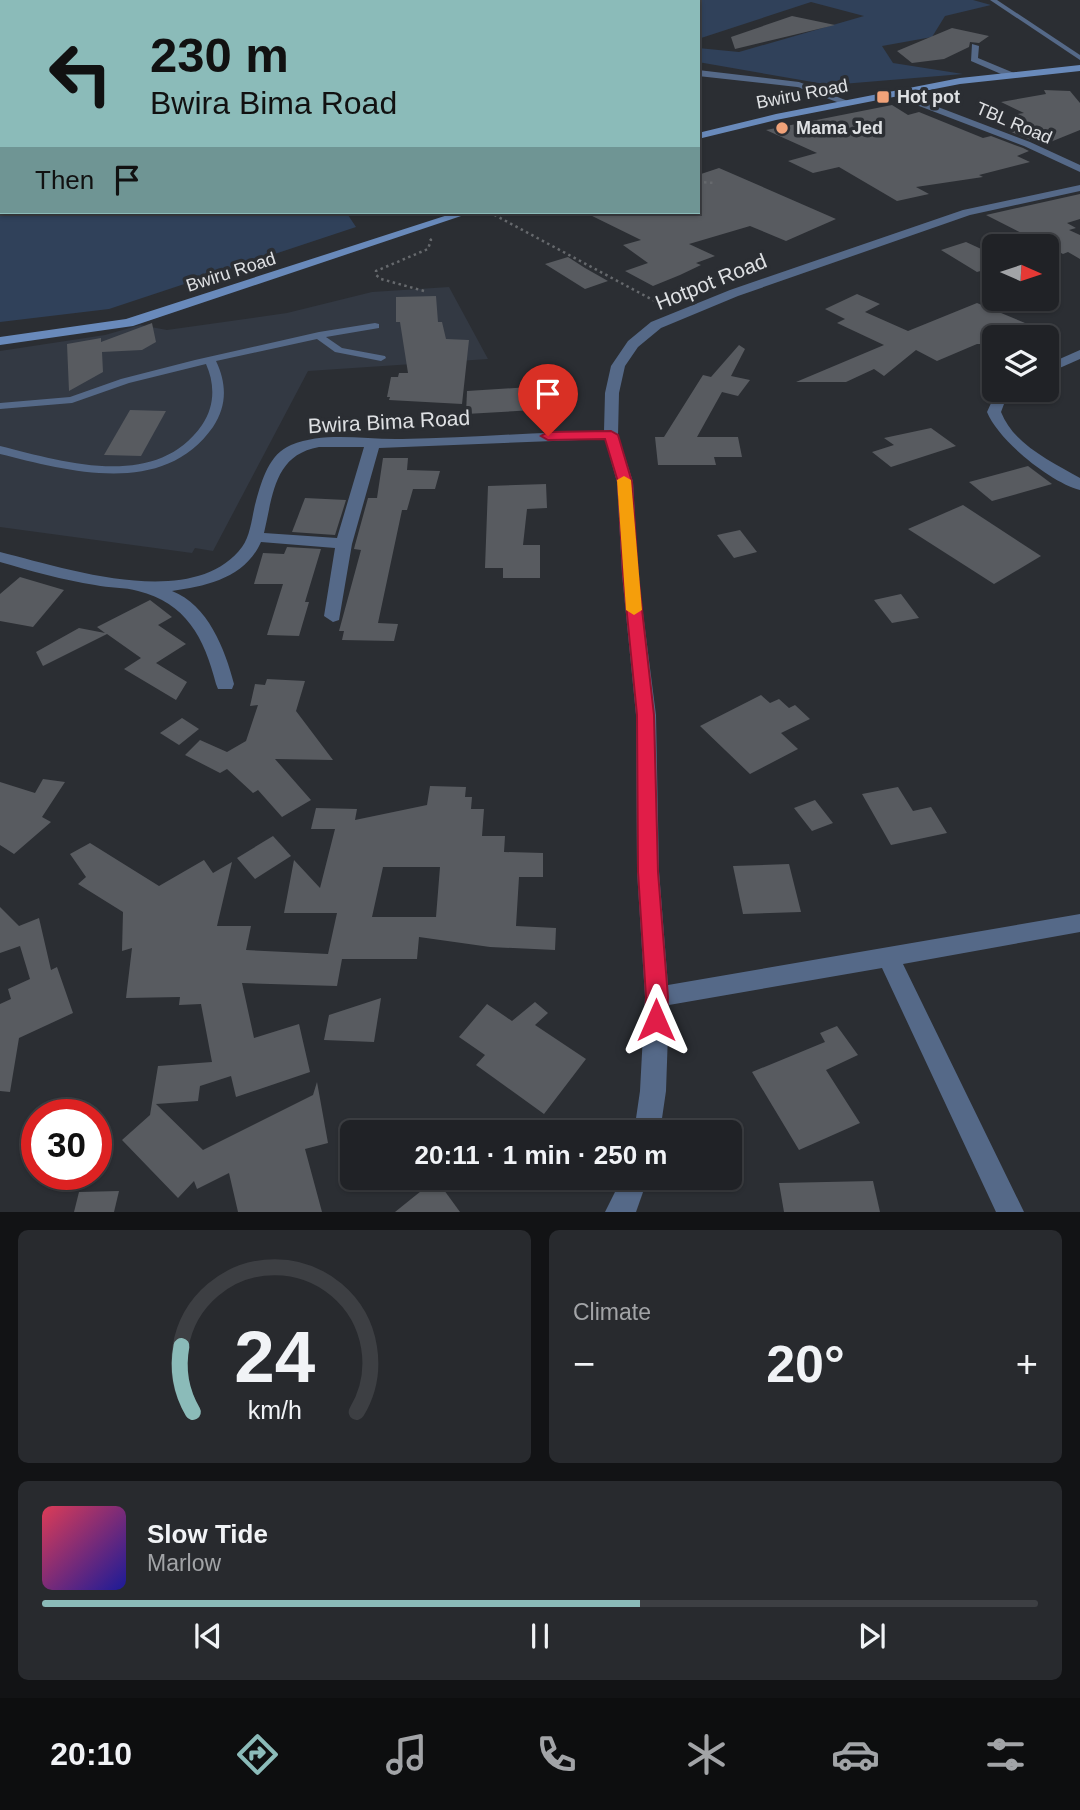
<!DOCTYPE html>
<html lang="en">
<head>
<meta charset="utf-8">
<style>
	body { margin:0; font-family:Helvetica,sans-serif; background:#282a2e; color:#f1f3f6; height:100vh; display:flex; flex-direction:column; font-size:26px; white-space:nowrap }
	* { box-sizing:border-box; margin:0 }
	p { font-size:23px; color:#a2a4a7 }
	.icon { flex:none; width:38px; height:38px; fill:none; stroke:currentColor; stroke-width:2; stroke-linecap:round; stroke-linejoin:round }
	.map { position:relative; height:1212px; overflow:hidden }
	.details { display:flex; flex-direction:column; gap:18px; padding:18px; background:#121315; flex:1 }
	.details>* { flex:none }
	.hud { position:absolute; left:0px; top:0px; width:700px; height:214px; box-shadow:0 2px 5px #0004,0 0 0 2px #3d3f43; background:#8bbbb9; color:#111; overflow:hidden }
	.needle { width:46px; rotate:93deg }
	.fabs { position:absolute; left:982px; top:234px; display:grid; gap:14px }
	.fabs a { display:grid; place-items:center; width:77px; height:77px; border-radius:10px; background:#202226; box-shadow:0 2px 5px #0004,0 0 0 2px #3d3f43; font-size:35px }
	.speed { position:absolute; left:21px; top:1099px; display:flex; gap:14px; font-size:35px; font-weight:700; text-align:center }
	.speed>* { display:grid; place-content:center; width:91px; height:91px; border-radius:50%; background:#202226; box-shadow:0 2px 5px #0004,0 0 0 2px #3d3f43; line-height:1 }
	.speed .limit { border:10px solid #d22; background:#fff; color:#111 }
	.pin { position:absolute; display:grid; place-items:center; width:60px; height:60px; color:#fff; margin:-72px -30px; border-radius:50% 50% 50% 0; rotate:-45deg; box-shadow:0 0 7px #0007 }
	.pin .icon { rotate:45deg }
	.me { position:absolute; width:77px; margin:-38px; rotate:0deg; stroke-linejoin:round; filter:drop-shadow(0 0 5px #0008) }
	.turn { display:flex; align-items:center; gap:24px; height:147px; padding:0 35px; font-size:32px }
	.turn .icon { width:91px; height:91px; stroke-width:2.5 }
	.turn b { display:block; font-size:49px; line-height:60px }
	.then { display:flex; align-items:center; height:66px; padding:0 35px; background:#0003; gap:14px; font-size:26px }
	.big { font-size:52px; font-weight:700; line-height:1.1 }
	.details .tile { flex:1; display:flex; flex-direction:column; justify-content:center; gap:10px; min-width:0; padding:0 24px; border-radius:10px; background:#282a2e }
	.details .dial { align-items:center; gap:0 }
	.dial svg { height:182px; overflow:visible; fill:none; stroke:#3d3f43; stroke-width:7; stroke-linecap:round; text-anchor:middle }
	.dial text { fill:#f1f3f6; stroke:none }
	.song { display:flex; align-items:center; gap:21px }
	.cover { width:84px; height:84px; border-radius:10px; background:linear-gradient(135deg,hsl(350 70% 55%),hsl(240 70% 35%)) }
	.played { height:7px; border-radius:4px; background:linear-gradient(90deg,#8bbbb9 60%,#3d3f43 60%) }
	.keys { display:flex; justify-content:space-around; direction:ltr }
	.heat { display:flex; justify-content:space-between; align-items:center; font-size:38px; direction:ltr }
	.details .tiles { flex:1; display:grid; gap:18px; grid-template-columns:1fr 1fr }
	.tile:last-child { grid-column:span 2 }
	.trip { position:absolute; left:340px; top:1120px; width:402px; height:70px; border-radius:10px; background:#202226; box-shadow:0 2px 5px #0004,0 0 0 2px #3d3f43; font-weight:700; line-height:70px; text-align:center }
	.tabs { display:flex; height:112px; justify-content:space-around; align-items:center; background:#0d0e0f; color:#a2a4a7 }
	.tabs .icon { width:49px; height:49px }
	.tabs .on { color:#8bbbb9 }
	.tabs b { font-size:32px; color:#f1f3f6 }
	.map>svg:first-child { display:block }
	.built { fill:#333943 }
	.green { fill:#30415a }
	.building { fill:#585b60; fill-rule:evenodd }
	.lines { fill:none; stroke-linecap:round; stroke-linejoin:round }
	.path { stroke:#66696d; stroke-width:2.5; stroke-dasharray:2.5 3.5; stroke-linecap:butt }
	.service { fill:#556988; fill-rule:evenodd }
	.minor { fill:#556988; fill-rule:evenodd }
	.tertiary { fill:#556988; fill-rule:evenodd }
	.secondary { fill:#698abb; fill-rule:evenodd }
	.route { fill:#e11d48; stroke:#92132f; stroke-width:2 }
	.slow { fill:#f59e0b }
	.poi-dot { fill:#f0a279; stroke:#2b2e33; stroke-width:2.5 }
	.labels { text-anchor:middle; stroke-width:7; stroke-linejoin:round; paint-order:stroke }
	.far-street-label { font-size:18px; fill:#dee0e3; stroke:#2b2e33 }
	.far-poi-label { font-size:18px; font-weight:bold; fill:#dee0e3; stroke:#2b2e33; text-anchor:start }
	.street-label { font-size:21px; fill:#dee0e3; stroke:#2b2e33 }
</style>
</head>
<body>
<div class="map">
<svg width="1080" height="1212" viewBox="0 0 1080 1212">
	<rect width="100%" height="100%" fill="#2b2e33"/>
	<!-- built -->
	<path class="built" d="M449,287L488,359L308,371L213,551L195,548L192,553L0,527V351L105,335L140,325L167,330L287,313L372,292Z"/>
	<!-- green -->
	<g class="green">
		<path d="M263,0H973L991,5L945,16L932,37L882,46L893,63L963,74L830,85L698,62V48L739,52L864,16L811,2L698,39V2H258Z"/>
		<path d="M0,27L2,212H346L356,227L109,309L0,322Z"/>
	</g>
	<!-- building -->
	<g class="building">
		<path d="M792,16L835,25L735,49L731,37Z"/>
		<path d="M952,28L989,36L979,43L970,42L969,47L944,59L912,63L897,51Z"/>
		<path d="M1044,90L1070,91L1080,103V130L1043,145L1009,131L1032,125L1012,115L1024,113L1001,102L1046,94Z"/>
		<path d="M892,105L908,115L919,112L983,138L991,136L1023,148L1029,151L1017,156L1030,162L979,175L983,177L916,187L929,194L897,201L839,167L813,173L788,161L817,153L766,130Z"/>
		<path d="M719,168L836,219L786,241L750,226L689,244L715,256L696,263L701,265L680,275L653,286L625,271L648,263L623,245L641,240L584,212H698V175Z"/>
		<path d="M1080,194V219L1067,223L1076,228L1069,230L1080,235V259L1068,252L1063,254L986,215Z"/>
		<path d="M966,242L990,253L986,254L994,258V267L977,272L941,250Z"/>
		<path d="M568,257L585,268L608,281L585,289L545,264Z"/>
		<path d="M857,294L880,304L865,312L908,331L977,303L1025,323L1010,330L1015,338H994V344H977L937,361L916,350L884,376L874,369L846,382H796L884,345L837,323L845,319L825,309Z"/>
		<path d="M436,296L438,322H442L446,339L469,340L462,404L389,400L390,397H387L391,377H398L399,373H408L400,322H396V297Z"/>
		<path d="M152,323L156,342L142,350L102,352L103,372L69,391L67,344L101,338V342Z"/>
		<path d="M739,345L745,349L731,376L750,380L738,396L722,392L697,437H738L742,457H714L716,465H658L655,437H664L703,375L711,377Z"/>
		<path d="M530,387L535,410L466,414L467,391Z"/>
		<path d="M130,410L166,411L141,456L104,455Z"/>
		<path d="M931,428L956,446L891,467L872,452L894,445L884,438Z"/>
		<path d="M383,458H408L407,470L440,471L435,489H413L407,510H402L378,623L398,624L394,641L342,640L344,631H339L361,550L354,549L355,545L368,498H377Z"/>
		<path d="M1028,466L1052,484L992,501L969,482Z"/>
		<path d="M546,484L547,508L527,509L523,545H540V578H503V568H485L488,486Z"/>
		<path d="M305,498L346,500L335,535L292,532Z"/>
		<path d="M963,505L1041,556L994,584L908,529Z"/>
		<path d="M740,530L757,552L734,558L717,535Z"/>
		<path d="M287,547L321,549L305,602H309L299,636L267,635L283,584H254L263,553L284,554Z"/>
		<path d="M20,577L64,590L33,627L0,621V594Z"/>
		<path d="M901,594L919,618L892,623L874,600Z"/>
		<path d="M150,600L172,617L158,625L186,644L156,663L187,682L176,700L124,669L141,658L107,634L43,666L36,652L79,628L105,633L97,627Z"/>
		<path d="M267,679L305,681L296,711L333,760L275,759L311,800L282,817L258,790L253,793L227,769L220,773L185,755L200,740L227,752L246,741L258,705L250,706L255,684L265,685Z"/>
		<path d="M761,695L770,703L779,699L789,708L795,705L810,719L781,733L798,749L750,774L700,726Z"/>
		<path d="M182,718L199,729L179,745L160,733Z"/>
		<path d="M43,779L65,782L42,817L51,822L14,854L0,845V782L35,793Z"/>
		<path d="M430,786L466,787L465,797H472L471,809H484L482,836H505L504,852L543,853V877H519L516,926L556,928L555,950L490,947L419,937L417,959H342L337,986L242,983L254,1038L299,1024L310,1072L236,1097L231,1076L200,1086L198,1101L156,1104L203,1150L313,1095L317,1082L328,1143L305,1149L322,1212H238L229,1173L197,1189L194,1181L178,1198L122,1140L150,1115L158,1066L212,1062L201,1004L179,1005L180,997L126,998L132,948L122,951L123,912L78,884L86,877L70,854L90,843L159,886L204,860L213,873L232,862L217,926H251L246,950L328,954L337,913H284L294,860L320,888L335,829H311L316,808L357,809L355,820L427,805ZM383,867H440L436,917H372Z"/>
		<path d="M898,787L913,811L931,807L947,833L891,845L862,794Z"/>
		<path d="M815,800L833,823L812,831L794,808Z"/>
		<path d="M273,836L291,856L255,879L237,858Z"/>
		<path d="M789,864L801,912L743,914L733,866Z"/>
		<path d="M0,907L19,926L39,918L51,970L57,967L73,1013L19,1038L10,1092L0,1091V1004L11,999L8,989L30,979L20,946L0,953Z"/>
		<path d="M381,998L374,1042L324,1040L329,1015Z"/>
		<path d="M535,1002L548,1013L535,1025L586,1059L544,1114L476,1065L485,1055L459,1037L487,1004L512,1021Z"/>
		<path d="M837,1026L858,1055L826,1070L860,1123L799,1150L752,1072L825,1042L820,1033Z"/>
		<path d="M436,1179L460,1212H395Z"/>
		<path d="M873,1181L880,1212H784L779,1183Z"/>
		<path d="M119,1191L114,1212H74L79,1192Z"/>
	</g>
	<g class="lines">
		<!-- path -->
		<g class="path">
			<path d="M698,182L716,183"/>
			<path d="M489,212L664,306"/>
			<path d="M424,291L381,279L376,275V271L428,249L431,240L428,237"/>
		</g>
		<!-- service -->
		<g class="service">
			<path d="M990,0H997L1080,55V60Z"/>
			<path d="M375,323L379,324V328L326,337L342,348L385,356L386,358L381,361L335,352L317,339L216,361C227,384 227,406 213,427C163,498 69,471 0,454V446C64,462 156,491 202,425C215,406 215,384 206,364L129,383L72,403L0,409V403L70,397L121,379L195,360L319,332Z"/>
		</g>
		<!-- minor -->
		<g class="minor">
			<path d="M184,0H192L182,2Z"/>
			<rect x="0" y="20" width="2" height="4"/>
			<path d="M972,44L979,46L978,58L1014,73V77H1008L971,61Z"/>
			<path d="M698,70L799,82L853,103L845,105L797,87L698,76Z"/>
			<path d="M1080,185V191L970,215L738,296L661,328L638,347L625,366L619,393L618,435L633,482L638,574L656,715L659,871L668,985L1080,914V932L903,964L1024,1212H996L882,968L669,1005L666,1091L660,1132H634L640,1091L645,997L637,871L636,715L622,574L617,482L605,439L379,448L352,544L339,620L333,622L324,616L335,548L261,542C245,578 207,586 172,591C208,605 225,649 234,684L232,689H218L216,684C204,637 186,603 138,591C125,587 109,588 95,585C63,580 31,571 0,562V552C65,568 193,612 242,547C251,535 252,515 256,501C262,480 269,454 291,445C326,431 365,440 402,439C469,438 536,432 604,431L605,393L611,366L628,341L651,322L730,290L963,210ZM319,447H364L337,538L264,533C273,495 274,455 319,447Z"/>
			<path d="M1080,350V359L1046,374V365Z"/>
			<path d="M997,390H1014L1007,396L1001,412C1014,445 1051,461 1080,478V490C1050,482 998,440 987,412Z"/>
			<path d="M622,1178H648L636,1212H605Z"/>
		</g>
		<!-- tertiary -->
		<path class="tertiary" d="M896,91L1030,142L1080,165V172L1024,146L893,96V92Z"/>
		<!-- secondary -->
		<g class="secondary">
			<path d="M1080,65V71L960,84L776,120L698,139V133L776,114L960,78Z"/>
			<path d="M457,212H473L133,326L0,345V337L126,319Z"/>
		</g>
	</g>
	<!-- route -->
	<path class="route" d="M611,431L618,435L632,482L638,574L654,715L658,872L668,997L667,1020L664,1027L656,1030L648,1027L645,1020L646,997L638,872L637,715L623,574L618,482L605,439L548,440L541,436L548,432Z"/>
	<!-- slow -->
	<path class="slow" d="M624,476L631,480L642,610L634,615L626,610L617,480Z"/>
	<!-- markers -->
	<g class="poi-dot">
		<rect x="876" y="90" width="14" height="14" rx="3.5"/>
		<circle cx="782" cy="128" r="7"/>
	</g>
	<g class="labels">
		<!-- far-street labels -->
		<g class="far-street-label">
			<text transform="translate(802 94) rotate(-11)" y="6">Bwiru Road</text>
			<text transform="translate(1014 123) rotate(23)" y="6">TBL Road</text>
			<text transform="translate(231 272) rotate(-18)" y="6">Bwiru Road</text>
		</g>
		<!-- far-poi labels -->
		<g class="far-poi-label">
			<text x="897" y="103">Hot pot</text>
			<text x="796" y="134">Mama Jed</text>
		</g>
		<!-- street labels -->
		<g class="street-label">
			<text transform="translate(711 282) rotate(-22)" y="7">Hotpot Road</text>
			<text transform="translate(389 422) rotate(-3)" y="7">Bwira Bima Road</text>
		</g>
	</g>
</svg>
<div class="fabs">
<a><svg class="needle" viewBox="-14 -14 28 28"><path d="M0-13l5 13h-10z" fill="#e53935"/><path d="M0 13l5-13h-10z" fill="#a2a4a7"/></svg></a>
<a><svg class="icon" aria-label="layers" viewBox="0 0 24 24"><path d="M12 4l9 5-9 5-9-5zM3 14l9 5 9-5"/></svg></a>
</div>
<div class="speed"><div class="limit">30</div></div>
<div class="pin" style="left:548px;top:436px;background:#d93025"><svg class="icon" aria-label="arrive" viewBox="0 0 24 24"><path d="M6 21V4h12l-3 4 3 4H6"/></svg></div>
<svg class="me" style="left:656px;top:1020px" viewBox="-20 -20 40 40"><path d="M0-17L14 15 0 8-14 15z" fill="#e11d48" stroke="#fff" stroke-width="4"/></svg>
<div class="trip">20:11 · 1 min · 250 m</div>
<div class="hud">
<div class="turn"><svg class="icon" aria-label="left" viewBox="0 0 24 24"><path d="M17 20v-9H6M10 6l-5 5 5 5"/></svg><div><b>230 m</b>Bwira Bima Road</div></div>
<div class="then">Then<svg class="icon" aria-label="arrive" viewBox="0 0 24 24"><path d="M6 21V4h12l-3 4 3 4H6"/></svg></div>
</div>
</div>
<section class="details">
<div class="tiles">
<div class="tile dial"><svg viewBox="0 0 100 80">
<path d="M14 69A42 42 0 1 1 86 69"/>
<path d="M14 69A42 42 0 0 1 9 40" stroke="#8bbbb9"/>
<text x="50" y="56" font-size="32" font-weight="700">24</text>
<text x="50" y="72" font-size="11">km/h</text>
</svg></div>
<div class="tile"><p>Climate</p>
<div class="heat"><a>−</a><b class="big">20°</b><a>+</a></div>
</div>
<div class="tile">
<div class="song"><i class="cover"></i><div><b>Slow Tide</b><p>Marlow</p></div></div>
<div class="played"></div>
<div class="keys"><svg class="icon" aria-label="previous" viewBox="0 0 24 24"><path d="M18 5L8 12l10 7zM5 5v14"/></svg><svg class="icon" aria-label="pause" viewBox="0 0 24 24"><path d="M8 5v14M16 5v14"/></svg><svg class="icon" aria-label="next" viewBox="0 0 24 24"><path d="M6 5l10 7-10 7zM19 5v14"/></svg></div>
</div>
</div>
</section>
<nav class="tabs">
<b>20:10</b>
<svg class="icon on" aria-label="directions" viewBox="0 0 24 24"><path d="M12 3l9 9-9 9-9-9zM9 14v-3h6M13 9l2 2-2 2"/></svg>
<svg class="icon" aria-label="music" viewBox="0 0 24 24"><path d="M9 18V5l10-2v13"/><circle cx="6" cy="18" r="3"/><circle cx="16" cy="16" r="3"/></svg>
<svg class="icon" aria-label="phone" viewBox="0 0 24 24"><path d="M5 4h4l2 5-3 2q2 4 5 5l2-3 5 2v4C11 20 4 13 5 4z"/></svg>
<svg class="icon" aria-label="climate" viewBox="0 0 24 24"><path d="M12 3v18M4 7l16 10M4 17L20 7"/></svg>
<svg class="icon" aria-label="car" viewBox="0 0 24 24"><path d="M5 17H2v-5l4-1 3-4h7l3 4 3 1v5h-3M9 17h6M6 11h13"/><circle cx="7" cy="17" r="2"/><circle cx="17" cy="17" r="2"/></svg>
<svg class="icon" aria-label="filters" viewBox="0 0 24 24"><path d="M4 7h16M4 17h16"/><circle cx="9" cy="7" r="2"/><circle cx="15" cy="17" r="2"/></svg>
</nav>
</body>
</html>
